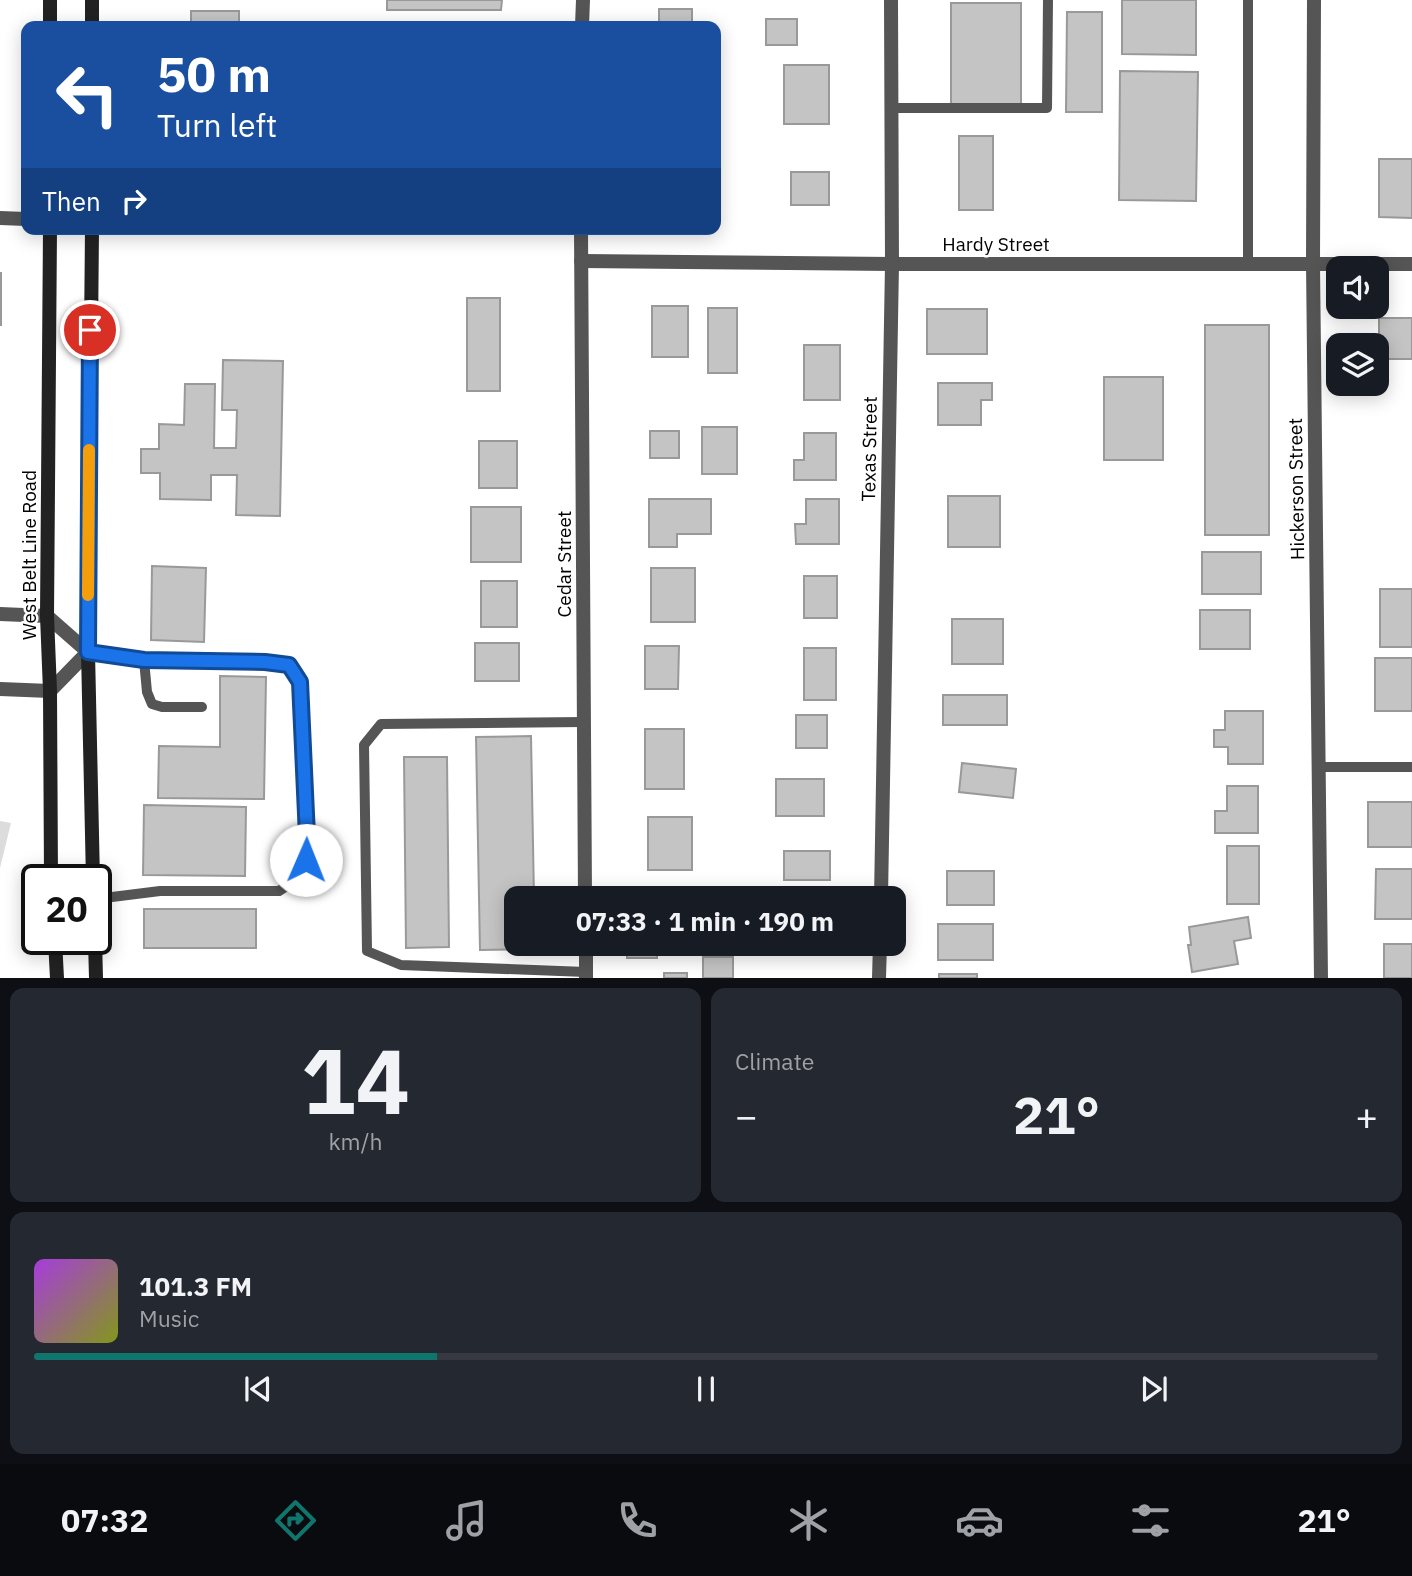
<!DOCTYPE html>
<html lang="en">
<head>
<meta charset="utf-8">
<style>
	body { margin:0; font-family:"IBM Plex Sans",sans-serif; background:#242831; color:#f1f3f6; height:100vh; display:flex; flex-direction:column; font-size:26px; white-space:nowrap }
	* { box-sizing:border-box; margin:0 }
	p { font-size:23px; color:#9ea1a6 }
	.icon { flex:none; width:38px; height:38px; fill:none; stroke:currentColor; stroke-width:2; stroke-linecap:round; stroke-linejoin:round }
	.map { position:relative; height:978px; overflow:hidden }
	.sheet { display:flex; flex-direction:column; gap:10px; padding:10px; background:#0d0f14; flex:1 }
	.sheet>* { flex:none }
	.hud { position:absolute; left:21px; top:21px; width:700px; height:214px; border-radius:14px; box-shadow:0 4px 18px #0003; background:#1a4fa0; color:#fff; overflow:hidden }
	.tools { position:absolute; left:1326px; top:256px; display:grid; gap:14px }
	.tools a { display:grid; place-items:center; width:63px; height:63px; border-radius:14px; background:#171b24; box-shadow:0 4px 18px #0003; font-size:35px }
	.speed { position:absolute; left:21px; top:864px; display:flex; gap:14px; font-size:35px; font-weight:700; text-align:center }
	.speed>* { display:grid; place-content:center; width:91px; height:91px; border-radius:50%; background:#171b24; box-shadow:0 4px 18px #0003; line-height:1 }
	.speed .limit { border:4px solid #111; border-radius:10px; background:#fff; color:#111 }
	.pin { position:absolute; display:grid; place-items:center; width:60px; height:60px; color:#fff; margin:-30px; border:4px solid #fff; border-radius:50%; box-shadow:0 2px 7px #0007 }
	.me { position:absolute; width:77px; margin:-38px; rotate:1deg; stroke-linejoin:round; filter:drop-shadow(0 0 5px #0008) }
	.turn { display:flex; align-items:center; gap:24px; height:147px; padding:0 21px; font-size:32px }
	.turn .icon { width:91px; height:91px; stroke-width:2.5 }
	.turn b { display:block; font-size:49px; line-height:60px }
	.then { display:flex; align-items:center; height:66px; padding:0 21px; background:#0003; gap:14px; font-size:26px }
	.big { font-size:52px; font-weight:700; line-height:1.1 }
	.sheet .tile { flex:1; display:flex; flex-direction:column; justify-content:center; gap:10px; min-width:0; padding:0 24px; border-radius:14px; background:#242831 }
	.sheet .dial { align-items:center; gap:0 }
	.dial b { font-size:91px; line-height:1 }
	.song { display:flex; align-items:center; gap:21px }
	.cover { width:84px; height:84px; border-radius:10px; background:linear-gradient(135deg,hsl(280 70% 55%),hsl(70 70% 35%)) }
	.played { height:7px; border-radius:4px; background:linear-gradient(90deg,#0f766e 30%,#363941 30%) }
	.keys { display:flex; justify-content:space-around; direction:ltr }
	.heat { display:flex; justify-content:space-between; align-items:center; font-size:38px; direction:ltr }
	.sheet .tiles { flex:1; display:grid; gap:10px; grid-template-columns:1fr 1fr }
	.tile:last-child { grid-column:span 2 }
	.trip { position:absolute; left:504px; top:886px; width:402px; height:70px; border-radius:14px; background:#171b24; box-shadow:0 4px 18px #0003; font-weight:700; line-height:70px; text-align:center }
	.dock { display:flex; height:112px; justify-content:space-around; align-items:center; background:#090b0e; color:#9ea1a6 }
	.dock .icon { width:49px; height:49px }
	.dock .selected { color:#0f766e }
	.dock b { font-size:32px; color:#f1f3f6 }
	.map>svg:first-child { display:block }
	.green { fill:#dcdcdc }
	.building { fill:#c4c4c4; stroke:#999; stroke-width:2 }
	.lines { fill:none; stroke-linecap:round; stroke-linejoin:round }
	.service { stroke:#555; stroke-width:10 }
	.minor { stroke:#555; stroke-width:14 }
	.tertiary { stroke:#555; stroke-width:14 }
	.secondary { stroke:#222; stroke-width:14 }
	.route-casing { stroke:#114b97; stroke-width:18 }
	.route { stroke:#1a73e8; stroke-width:12 }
	.slow { stroke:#f59e0b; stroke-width:12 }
	.labels { text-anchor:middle; stroke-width:5; stroke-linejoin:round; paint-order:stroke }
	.street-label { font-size:19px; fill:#000; stroke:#fff }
</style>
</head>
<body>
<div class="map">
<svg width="1412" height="978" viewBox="0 0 1412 978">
	<rect width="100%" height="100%" fill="#fff"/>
	<!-- green -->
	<path class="green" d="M0,821L11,823L0,868Z"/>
	<!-- building -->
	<g class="building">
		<path d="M387,0H502L501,10H387Z"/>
		<path d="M1122,0H1196V55L1122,54Z"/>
		<rect x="951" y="3" width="70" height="101"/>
		<rect x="659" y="9" width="33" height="17"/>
		<rect x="191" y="11" width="48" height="15"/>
		<path d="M1067,12H1102V112H1066Z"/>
		<rect x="766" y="19" width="31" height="26"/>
		<rect x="784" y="65" width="45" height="59"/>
		<path d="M1120,71L1198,72L1196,201L1119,200Z"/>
		<rect x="959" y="136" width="34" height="74"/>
		<rect x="716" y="141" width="4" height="66"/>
		<path d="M1379,159H1412V218L1379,217Z"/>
		<rect x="791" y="172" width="38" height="33"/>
		<rect x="0" y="273" width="1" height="52"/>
		<rect x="467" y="298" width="33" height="93"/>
		<rect x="652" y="306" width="36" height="51"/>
		<rect x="708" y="308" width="29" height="65"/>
		<rect x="927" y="309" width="60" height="45"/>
		<rect x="1379" y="318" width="33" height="41"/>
		<rect x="1205" y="325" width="64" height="210"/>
		<rect x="804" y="345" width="36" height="55"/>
		<path d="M223,360L283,361L280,516L236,515L237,475H211V500L160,499V473H141V449H159V424L184,425L185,384H215L214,448H236L237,410H222Z"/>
		<rect x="1104" y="377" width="59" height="83"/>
		<path d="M938,383H992V400H981V425H938Z"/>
		<rect x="702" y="427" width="35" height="47"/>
		<rect x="650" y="431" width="29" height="27"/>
		<path d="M804,433H836V480H794V460H804Z"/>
		<rect x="479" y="441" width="38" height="47"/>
		<rect x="948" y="496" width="52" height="51"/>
		<path d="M649,499H711V534H677V547H649Z"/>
		<path d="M806,499H839V544H796L795,524H806Z"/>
		<rect x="471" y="507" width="50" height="55"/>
		<rect x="1202" y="552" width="59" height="42"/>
		<path d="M152,566L206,568L204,642L151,640Z"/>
		<rect x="651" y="568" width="44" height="54"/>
		<rect x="804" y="576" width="33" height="42"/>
		<rect x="481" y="581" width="36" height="46"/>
		<rect x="1380" y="589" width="32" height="58"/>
		<rect x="1200" y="610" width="50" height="39"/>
		<rect x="952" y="619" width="51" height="45"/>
		<rect x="475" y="643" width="44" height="38"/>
		<path d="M645,646H679L678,689H645Z"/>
		<rect x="804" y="648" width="32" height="52"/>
		<rect x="1375" y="658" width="37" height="53"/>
		<path d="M220,676L266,677L264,799L158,798L159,746L220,747Z"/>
		<rect x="943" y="695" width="64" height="30"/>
		<path d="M1225,711H1263V764H1228V747H1214V730H1225Z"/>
		<rect x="796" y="715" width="31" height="33"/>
		<rect x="645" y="729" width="39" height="60"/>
		<path d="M531,736L534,898H516V943H535V949L480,950L476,737Z"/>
		<path d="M404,757H447L449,947L406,948Z"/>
		<path d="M962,763L1016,769L1013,798L959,792Z"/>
		<rect x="776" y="779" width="48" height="37"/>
		<path d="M1227,786H1258V833H1215V811H1227Z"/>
		<rect x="1368" y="802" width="44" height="45"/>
		<path d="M144,805L246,807L245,876L143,875Z"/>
		<rect x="648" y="817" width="44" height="53"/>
		<rect x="1227" y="846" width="32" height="58"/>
		<rect x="784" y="851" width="46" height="29"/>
		<path d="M1376,869H1412V919H1375Z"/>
		<rect x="947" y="871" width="47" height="34"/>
		<rect x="144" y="909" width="112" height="39"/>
		<path d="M1248,917L1251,938L1234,941L1238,964L1192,972L1188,945H1191L1189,927Z"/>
		<rect x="938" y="924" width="55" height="36"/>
		<rect x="627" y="943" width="30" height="15"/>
		<rect x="1384" y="944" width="28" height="34"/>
		<rect x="703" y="957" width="30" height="21"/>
		<rect x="664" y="973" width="23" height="5"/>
		<rect x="939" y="974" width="38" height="4"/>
	</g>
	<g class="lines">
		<!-- service -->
		<g class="service">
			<path d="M1248,0V264"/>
			<path d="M891,108H1047L1048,0"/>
			<path d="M88,652L144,660L265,662L289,665L300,682L307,836L306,860L294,881L279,891H160L96,899"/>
			<path d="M144,660L147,692L152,704L162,707H202"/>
			<path d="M584,722L381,724L364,745L367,951L401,965L586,972"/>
			<path d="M1319,767H1412"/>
		</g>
		<!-- minor -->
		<g class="minor">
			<path d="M1314,0L1313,264L1321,978"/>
			<path d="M582,26L583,0"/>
			<path d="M0,218L26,219"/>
			<path d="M581,229L585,898"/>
			<path d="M581,261L892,264H1412"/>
			<path d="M881,898L892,264L891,0"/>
			<path d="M586,943V978"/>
			<path d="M879,978L880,943"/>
		</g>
		<!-- tertiary -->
		<path class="tertiary" d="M0,614L47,616L88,652L50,691L0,689"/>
		<!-- secondary -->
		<g class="secondary">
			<path d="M50,0V26"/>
			<path d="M92,0V26"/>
			<path d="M50,229L47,616L50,691L51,880"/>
			<path d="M92,229L88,652L93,880"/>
			<path d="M55,940L57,978"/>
			<path d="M95,940L96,978"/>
		</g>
	</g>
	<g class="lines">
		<!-- route casing -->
		<g class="route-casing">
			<path id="route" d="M90,330L88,652L144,660L265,662L289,665L300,682L307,836L306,860"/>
		</g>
		<!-- route -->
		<use href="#route" class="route"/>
		<!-- slow -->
		<path class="slow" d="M88,595L89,450"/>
	</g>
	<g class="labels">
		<!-- street labels -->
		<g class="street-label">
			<text x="996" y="251">Hardy Street</text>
			<text transform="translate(869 449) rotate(-89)" y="7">Texas Street</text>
			<text transform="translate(1296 489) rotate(-91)" y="7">Hickerson Street</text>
			<text transform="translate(29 555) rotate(-90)" y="7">West Belt Line Road</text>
			<text transform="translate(564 564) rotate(-90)" y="7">Cedar Street</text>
		</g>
	</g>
</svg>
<div class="tools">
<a><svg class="icon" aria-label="sound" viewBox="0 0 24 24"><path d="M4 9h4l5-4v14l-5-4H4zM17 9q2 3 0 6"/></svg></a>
<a><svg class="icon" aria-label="layers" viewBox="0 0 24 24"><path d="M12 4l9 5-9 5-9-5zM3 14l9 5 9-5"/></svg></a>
</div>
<div class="speed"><div class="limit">20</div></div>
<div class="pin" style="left:90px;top:330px;background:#d93025"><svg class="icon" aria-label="arrive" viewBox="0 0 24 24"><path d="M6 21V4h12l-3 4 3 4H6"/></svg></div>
<svg class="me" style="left:306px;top:860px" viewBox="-20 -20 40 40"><circle r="19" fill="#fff"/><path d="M0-13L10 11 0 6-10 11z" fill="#1a73e8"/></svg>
<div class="trip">07:33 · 1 min · 190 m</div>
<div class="hud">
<div class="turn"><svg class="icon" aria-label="left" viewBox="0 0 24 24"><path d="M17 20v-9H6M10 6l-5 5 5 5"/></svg><div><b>50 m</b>Turn left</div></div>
<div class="then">Then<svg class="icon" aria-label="right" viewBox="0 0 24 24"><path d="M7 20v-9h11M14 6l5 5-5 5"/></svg></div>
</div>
</div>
<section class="sheet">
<div class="tiles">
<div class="tile dial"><b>14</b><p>km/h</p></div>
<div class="tile"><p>Climate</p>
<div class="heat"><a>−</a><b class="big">21°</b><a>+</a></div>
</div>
<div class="tile">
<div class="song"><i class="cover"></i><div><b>101.3 FM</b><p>Music</p></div></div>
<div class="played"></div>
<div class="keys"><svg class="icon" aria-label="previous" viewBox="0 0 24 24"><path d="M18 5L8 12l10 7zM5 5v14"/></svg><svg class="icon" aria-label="pause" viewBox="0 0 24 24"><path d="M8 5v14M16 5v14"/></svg><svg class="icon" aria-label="next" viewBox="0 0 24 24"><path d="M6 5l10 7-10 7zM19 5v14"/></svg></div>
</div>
</div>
</section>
<nav class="dock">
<b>07:32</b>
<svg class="icon selected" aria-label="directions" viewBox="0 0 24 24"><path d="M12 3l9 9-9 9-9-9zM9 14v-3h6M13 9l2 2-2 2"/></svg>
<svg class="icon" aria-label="music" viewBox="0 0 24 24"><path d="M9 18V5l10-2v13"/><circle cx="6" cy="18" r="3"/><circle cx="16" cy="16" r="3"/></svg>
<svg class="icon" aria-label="phone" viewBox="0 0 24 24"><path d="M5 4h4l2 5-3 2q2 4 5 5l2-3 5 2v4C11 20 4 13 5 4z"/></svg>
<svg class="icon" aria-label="climate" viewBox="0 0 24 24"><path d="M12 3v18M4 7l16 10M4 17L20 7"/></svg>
<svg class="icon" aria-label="car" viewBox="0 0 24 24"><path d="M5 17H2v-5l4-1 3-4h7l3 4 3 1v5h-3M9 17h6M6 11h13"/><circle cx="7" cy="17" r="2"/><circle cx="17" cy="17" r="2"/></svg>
<svg class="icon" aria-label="filters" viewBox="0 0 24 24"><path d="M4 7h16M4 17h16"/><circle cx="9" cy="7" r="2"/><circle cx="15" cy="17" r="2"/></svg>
<b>21°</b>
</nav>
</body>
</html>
